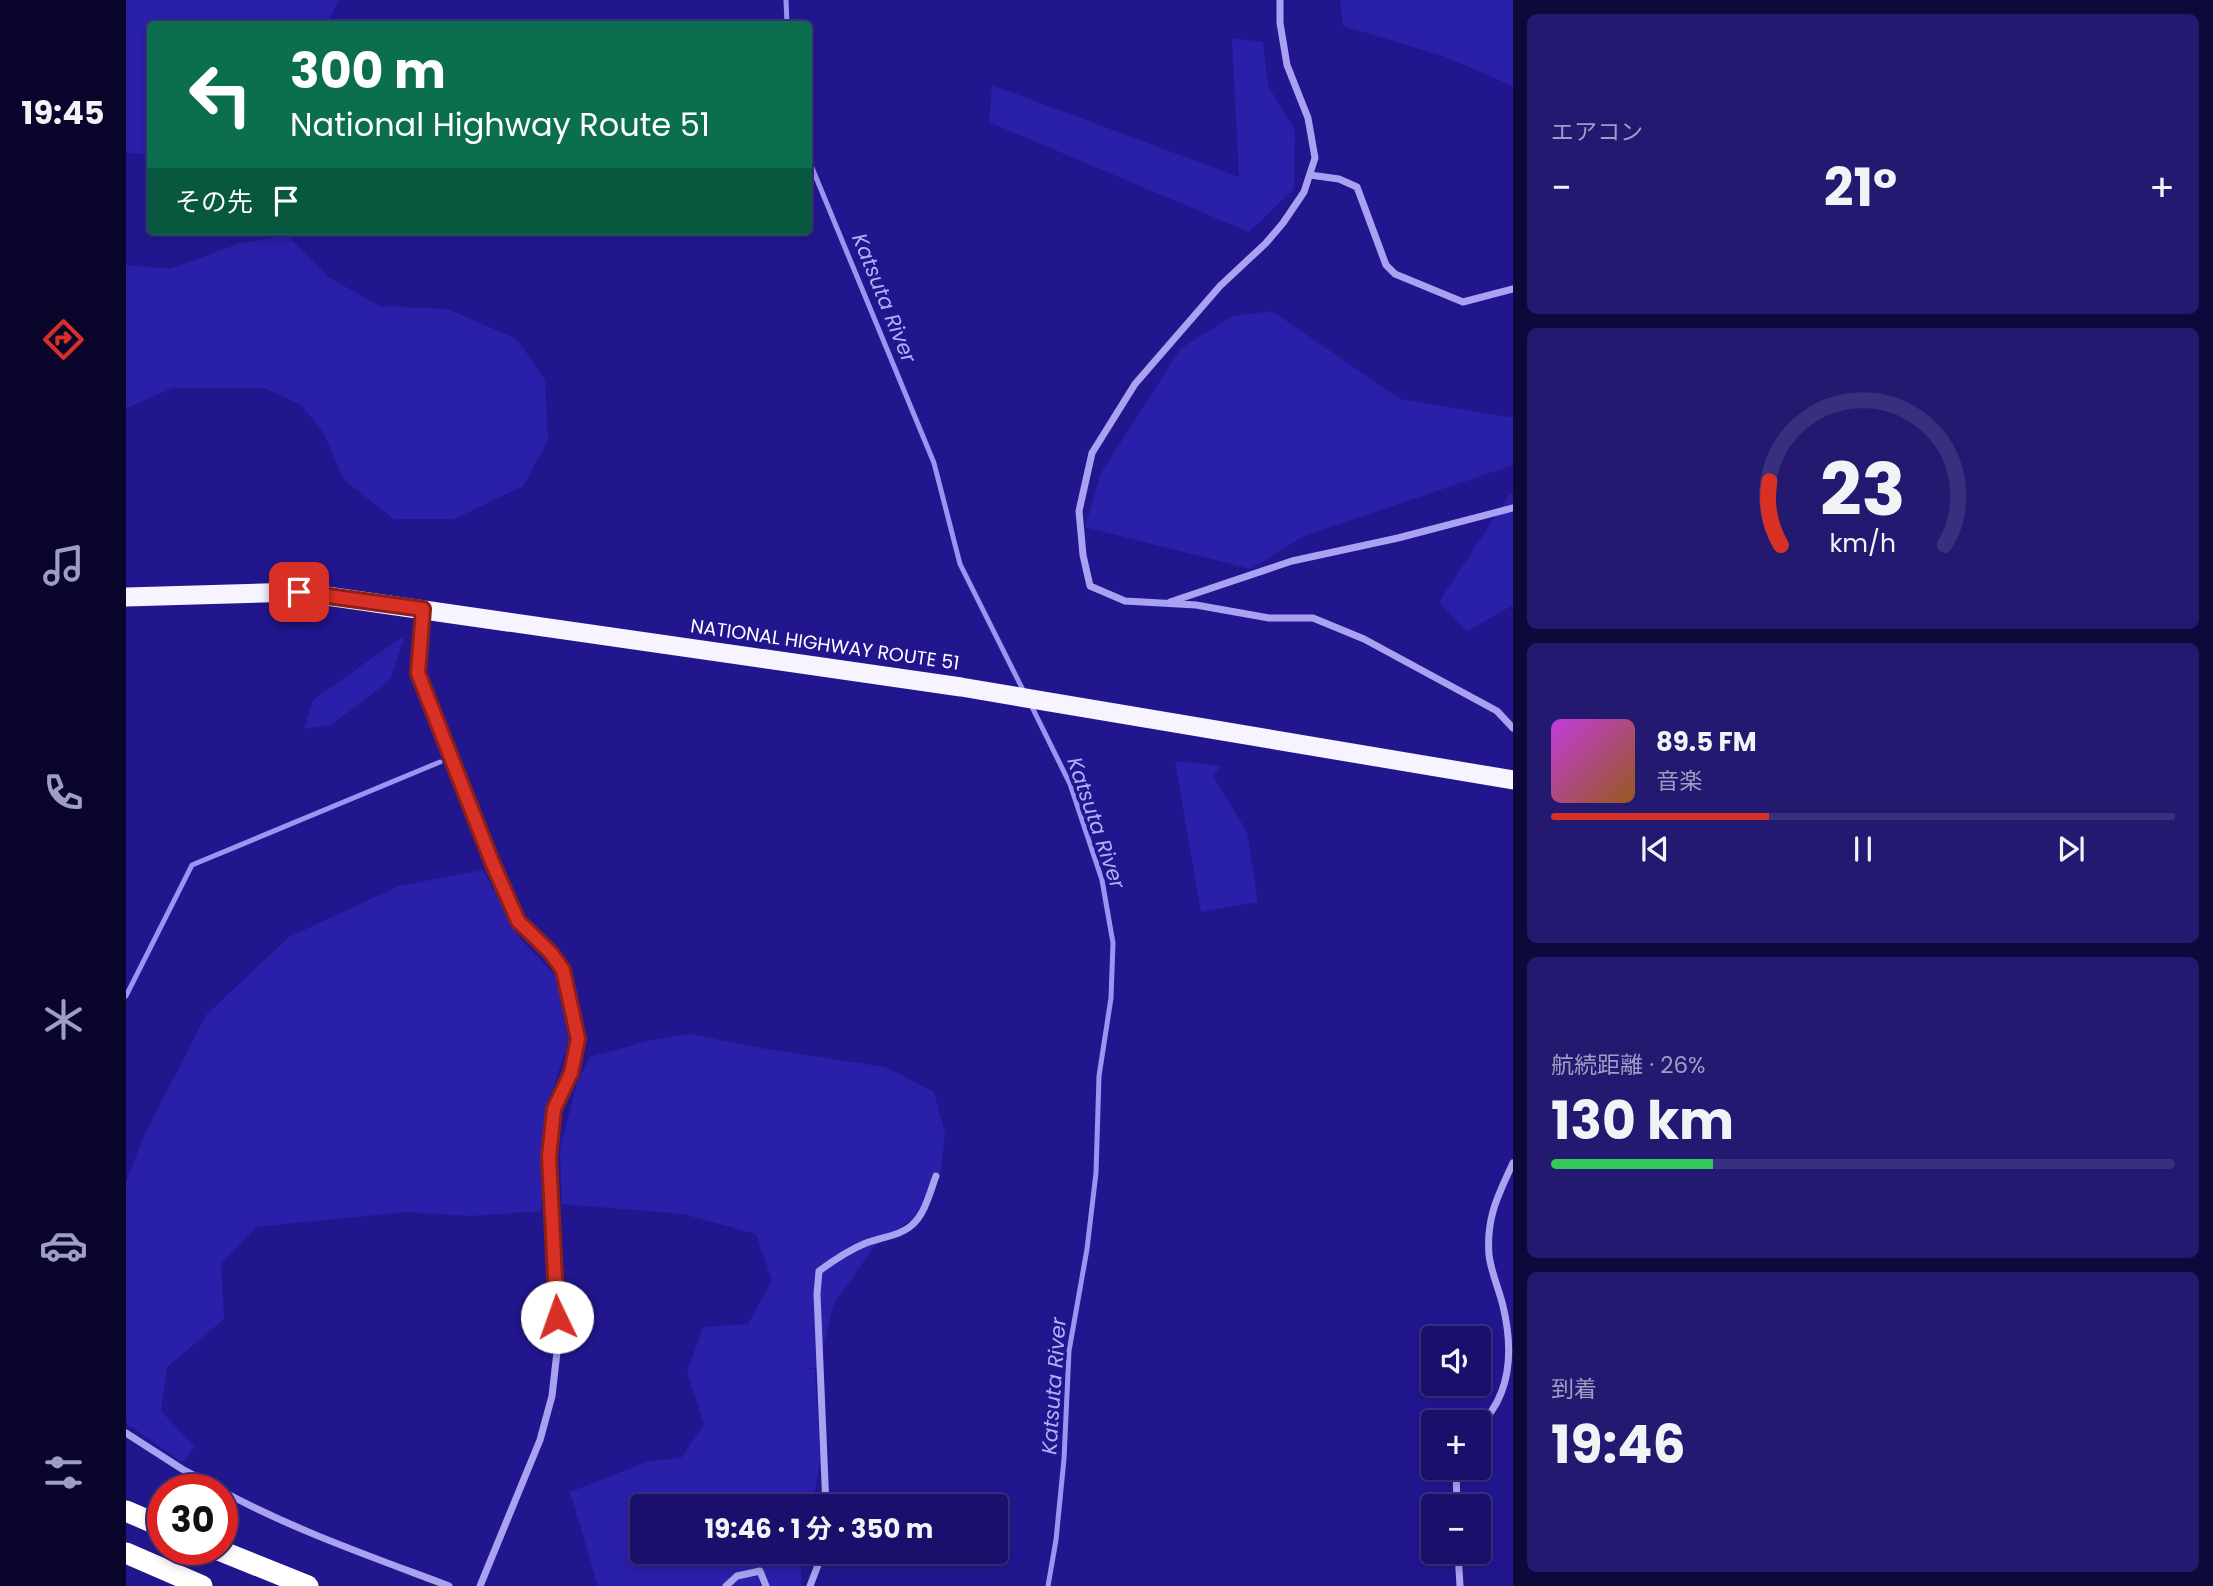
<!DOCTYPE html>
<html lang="ja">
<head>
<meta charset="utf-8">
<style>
	body { margin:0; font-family:Poppins,"Noto Sans JP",sans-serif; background:#231971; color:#f1f3f6; height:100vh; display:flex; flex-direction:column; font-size:26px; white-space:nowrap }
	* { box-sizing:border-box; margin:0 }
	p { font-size:23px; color:#9f9dc1 }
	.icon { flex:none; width:38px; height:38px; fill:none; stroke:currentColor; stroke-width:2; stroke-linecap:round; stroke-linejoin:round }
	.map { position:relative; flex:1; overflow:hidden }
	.drawer { display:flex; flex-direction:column; gap:14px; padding:14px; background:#0e093b; width:700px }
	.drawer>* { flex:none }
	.banner { position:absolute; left:21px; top:21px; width:665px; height:214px; border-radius:7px; box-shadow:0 4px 10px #0003,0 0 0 2px #38307e; background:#0b6e4f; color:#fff; overflow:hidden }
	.tools { position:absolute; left:1295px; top:1326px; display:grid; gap:14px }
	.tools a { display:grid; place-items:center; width:70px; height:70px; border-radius:7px; background:#1a106b; box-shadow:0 4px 10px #0003,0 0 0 2px #38307e; font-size:35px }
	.speed { position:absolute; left:21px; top:1474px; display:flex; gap:14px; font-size:35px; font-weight:700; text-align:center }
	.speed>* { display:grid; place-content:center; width:91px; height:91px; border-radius:50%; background:#1a106b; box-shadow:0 4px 10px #0003,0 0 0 2px #38307e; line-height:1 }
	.speed .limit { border:10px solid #d22; background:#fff; color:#111 }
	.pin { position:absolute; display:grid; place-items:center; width:60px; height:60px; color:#fff; margin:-30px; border-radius:14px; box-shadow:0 4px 10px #0006 }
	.me { position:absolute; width:77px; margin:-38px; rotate:357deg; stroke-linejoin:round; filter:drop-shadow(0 0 5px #0008) }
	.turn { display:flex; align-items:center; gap:24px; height:147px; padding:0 28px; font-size:32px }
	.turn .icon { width:91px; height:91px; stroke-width:2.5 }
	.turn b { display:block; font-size:49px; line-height:60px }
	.then { display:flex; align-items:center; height:66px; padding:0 28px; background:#0003; gap:14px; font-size:26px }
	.big { font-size:52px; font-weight:700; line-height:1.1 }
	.drawer .tile { flex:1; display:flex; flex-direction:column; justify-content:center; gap:10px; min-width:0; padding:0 24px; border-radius:10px; background:#231971 }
	.drawer .dial { align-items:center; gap:0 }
	.dial svg { height:182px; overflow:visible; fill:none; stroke:#38307e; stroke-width:7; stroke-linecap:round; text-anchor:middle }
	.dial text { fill:#f1f3f6; stroke:none }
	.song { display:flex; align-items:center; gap:21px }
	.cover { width:84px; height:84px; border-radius:10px; background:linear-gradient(135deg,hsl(290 70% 55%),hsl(30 70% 35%)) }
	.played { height:7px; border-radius:4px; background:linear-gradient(90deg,#d93025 35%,#38307e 35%) }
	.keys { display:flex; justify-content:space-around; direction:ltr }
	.heat { display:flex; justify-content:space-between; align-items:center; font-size:38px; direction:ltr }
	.charge { height:10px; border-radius:5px; background:linear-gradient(90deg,#34c759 26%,#38307e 0) }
	.trip { position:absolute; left:504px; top:1494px; width:378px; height:70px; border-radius:7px; background:#1a106b; box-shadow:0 4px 10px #0003,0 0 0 2px #38307e; font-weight:700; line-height:70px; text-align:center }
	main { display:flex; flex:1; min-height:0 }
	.tabs { display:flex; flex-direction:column; width:126px; justify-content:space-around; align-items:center; background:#0a062b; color:#9f9dc1 }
	.tabs .icon { width:49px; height:49px }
	.tabs .active { color:#d93025 }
	.tabs b { font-size:32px; color:#f1f3f6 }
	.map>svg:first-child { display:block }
	.green { fill:#2a1fa8 }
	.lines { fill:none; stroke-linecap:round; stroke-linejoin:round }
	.stream { stroke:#9b95f2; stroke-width:5 }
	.minor { stroke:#a9a2f0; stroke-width:7 }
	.trunk { stroke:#f6f5ff; stroke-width:19 }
	.motorway { stroke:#fff; stroke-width:21 }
	.route-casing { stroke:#8d1f18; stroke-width:18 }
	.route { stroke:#d93025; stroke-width:12 }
	.labels { text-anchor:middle; stroke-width:7; stroke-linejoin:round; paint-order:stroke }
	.street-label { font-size:19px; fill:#fff; stroke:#22168f }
	.water-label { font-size:21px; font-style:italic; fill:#b4aef7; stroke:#22168f }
</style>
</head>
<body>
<main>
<nav class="tabs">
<b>19:45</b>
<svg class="icon active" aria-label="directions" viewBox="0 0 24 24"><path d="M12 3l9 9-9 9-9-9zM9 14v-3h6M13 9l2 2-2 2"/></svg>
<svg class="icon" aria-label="music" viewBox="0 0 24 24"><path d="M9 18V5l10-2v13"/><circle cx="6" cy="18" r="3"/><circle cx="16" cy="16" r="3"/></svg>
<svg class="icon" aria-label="phone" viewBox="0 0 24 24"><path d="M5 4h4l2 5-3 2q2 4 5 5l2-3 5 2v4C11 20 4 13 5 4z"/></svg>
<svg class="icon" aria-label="climate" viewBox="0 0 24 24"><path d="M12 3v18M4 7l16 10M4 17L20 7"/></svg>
<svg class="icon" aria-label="car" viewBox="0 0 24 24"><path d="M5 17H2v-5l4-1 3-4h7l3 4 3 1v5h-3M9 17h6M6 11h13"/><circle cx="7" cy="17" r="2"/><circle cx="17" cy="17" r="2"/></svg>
<svg class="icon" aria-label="filters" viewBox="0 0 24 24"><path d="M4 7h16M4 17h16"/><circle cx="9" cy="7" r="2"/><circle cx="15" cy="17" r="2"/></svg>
</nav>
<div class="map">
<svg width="1387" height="1586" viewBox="0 0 1387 1586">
	<rect width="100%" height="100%" fill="#22168f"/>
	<!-- green -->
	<g class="green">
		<path d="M0,0H213L201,24H24V153L22,154L0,153Z"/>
		<path d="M1214,0H1387V86L1317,56L1217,26Z"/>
		<path d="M1106,38L1137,42L1142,86L1169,130L1168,189L1123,232L863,122L866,85L1113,177Z"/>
		<path d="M161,235L202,277L254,306L321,309L391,339L419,380L422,440L397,486L328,519H268L218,480L197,432L175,405L139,388H47L0,408V265L44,269L115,243Z"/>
		<path d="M1146,311L1274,399L1387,418V465L1178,536L1125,569L959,527L975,473L1055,348L1107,316Z"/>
		<path d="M1384,494H1387V605L1341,631L1313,602Z"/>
		<path d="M279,635L264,680L205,725L178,729L187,700Z"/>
		<path d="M1049,761L1096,766L1087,776L1121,832L1132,902L1075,912Z"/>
		<path d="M357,870L393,937L433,980L443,1041L421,1106L415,1211L344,1216L281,1212L130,1227L95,1264L98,1319L41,1367L35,1411L69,1447L56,1462L0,1423V1183L16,1140L80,1015L163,937L273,886Z"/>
		<path d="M565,1034L622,1046L759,1067L808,1092L819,1133L815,1172L787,1219L752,1241L708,1304L691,1368H675L689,1369L694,1461L686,1507H516V1552H678L675,1574L676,1586H644L633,1579L635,1586H472L444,1492L523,1461L555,1458L578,1425L561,1372L577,1327L622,1324L646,1280L630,1234L557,1214L436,1204L434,1149L451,1083L464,1057L526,1040Z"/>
	</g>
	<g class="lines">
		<!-- stream -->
		<g class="stream">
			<path d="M660,0L661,24"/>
			<path d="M682,158L808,463L834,564L899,694"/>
			<path d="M904,703L944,784L976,880L987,943L985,998L973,1076L970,1173L961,1249L943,1351L938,1459L930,1540L922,1586"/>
			<path d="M0,996L66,865L314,762"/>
		</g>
		<!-- minor -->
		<g class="minor">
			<path d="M1154,0V23L1161,65L1182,118L1189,158L1178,192L1157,223L1140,243L1094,286L1009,384L966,453L953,511L957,555L964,586L999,601L1070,605L1143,618H1187L1238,639L1371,711L1387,728"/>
			<path d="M1184,175L1213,179L1231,187L1260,265L1269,274L1337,302L1387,289"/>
			<path d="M1044,602L1166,561L1272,538L1387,508"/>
			<path d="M297,613L292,673L366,862L392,921L425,953L437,970L452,1039L445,1073L428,1109L423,1157L432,1343L426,1396L414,1440L354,1586"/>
			<path d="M1353,1426C1386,1394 1387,1348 1377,1306C1373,1289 1365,1272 1363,1255C1360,1218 1372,1195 1387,1163"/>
			<path d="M0,1433L56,1469L94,1489"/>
			<path d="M1330,1468L1331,1507"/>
			<path d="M96,1491C168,1530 246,1557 323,1586"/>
			<path d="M700,1507L691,1294L693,1271C708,1260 723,1250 740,1243C755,1237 774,1236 786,1225C799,1214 804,1192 810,1176"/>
			<path d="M1332,1552L1334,1586"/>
			<path d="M600,1586L611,1576L634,1571L640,1586"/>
			<path d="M684,1586L697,1552"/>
		</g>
		<!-- trunk -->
		<path class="trunk" d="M0,597L173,592L835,687L1387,780"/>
		<!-- motorway -->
		<g class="motorway">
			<path d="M0,1511L37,1527"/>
			<path d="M90,1549L182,1586"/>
			<path d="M0,1553L76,1586"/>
		</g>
	</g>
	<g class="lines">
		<!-- route casing -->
		<g class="route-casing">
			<path id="route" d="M173,592L297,609L292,673L366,862L392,921L425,953L437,970L452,1039L445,1073L428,1109L423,1157L431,1317"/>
		</g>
		<!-- route -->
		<use href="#route" class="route"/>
	</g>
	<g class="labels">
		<!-- street labels -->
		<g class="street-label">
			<text transform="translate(699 644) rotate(8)" y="7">NATIONAL HIGHWAY ROUTE 51</text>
		</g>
		<!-- water labels -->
		<g class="water-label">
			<text transform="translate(758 298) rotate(68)" y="7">Katsuta River</text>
			<text transform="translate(970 823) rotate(71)" y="7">Katsuta River</text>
			<text transform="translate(928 1386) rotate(-86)" y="7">Katsuta River</text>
		</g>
	</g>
</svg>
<div class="tools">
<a><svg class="icon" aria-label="sound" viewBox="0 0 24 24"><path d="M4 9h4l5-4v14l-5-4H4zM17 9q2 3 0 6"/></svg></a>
<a>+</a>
<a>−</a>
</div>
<div class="speed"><div class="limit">30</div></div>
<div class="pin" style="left:173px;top:592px;background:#d93025"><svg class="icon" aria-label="arrive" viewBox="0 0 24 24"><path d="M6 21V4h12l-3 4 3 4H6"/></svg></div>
<svg class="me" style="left:431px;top:1317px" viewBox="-20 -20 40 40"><circle r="19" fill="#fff"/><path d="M0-13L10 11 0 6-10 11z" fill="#d93025"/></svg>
<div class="trip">19:46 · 1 分 · 350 m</div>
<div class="banner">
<div class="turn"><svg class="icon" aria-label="left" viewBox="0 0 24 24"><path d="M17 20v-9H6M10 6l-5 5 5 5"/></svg><div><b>300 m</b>National Highway Route 51</div></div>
<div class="then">その先<svg class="icon" aria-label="arrive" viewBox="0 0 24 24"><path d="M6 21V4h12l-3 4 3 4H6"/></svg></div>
</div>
</div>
<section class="drawer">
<div class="tile"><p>エアコン</p>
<div class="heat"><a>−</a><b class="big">21°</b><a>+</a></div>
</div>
<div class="tile dial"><svg viewBox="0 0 100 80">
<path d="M14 69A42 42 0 1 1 86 69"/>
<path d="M14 69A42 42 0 0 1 9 41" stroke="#d93025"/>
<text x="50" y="56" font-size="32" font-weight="700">23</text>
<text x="50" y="72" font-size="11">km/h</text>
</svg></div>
<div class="tile">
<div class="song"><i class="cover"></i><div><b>89.5 FM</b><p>音楽</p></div></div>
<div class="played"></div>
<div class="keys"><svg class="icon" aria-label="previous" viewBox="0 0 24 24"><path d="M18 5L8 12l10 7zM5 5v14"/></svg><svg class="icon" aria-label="pause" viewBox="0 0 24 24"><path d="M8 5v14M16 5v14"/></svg><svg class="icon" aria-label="next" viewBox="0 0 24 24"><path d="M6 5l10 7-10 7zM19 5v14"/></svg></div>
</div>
<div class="tile"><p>航続距離 · 26%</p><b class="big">130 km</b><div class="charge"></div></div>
<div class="tile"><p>到着</p><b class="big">19:46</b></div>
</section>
</main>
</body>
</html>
